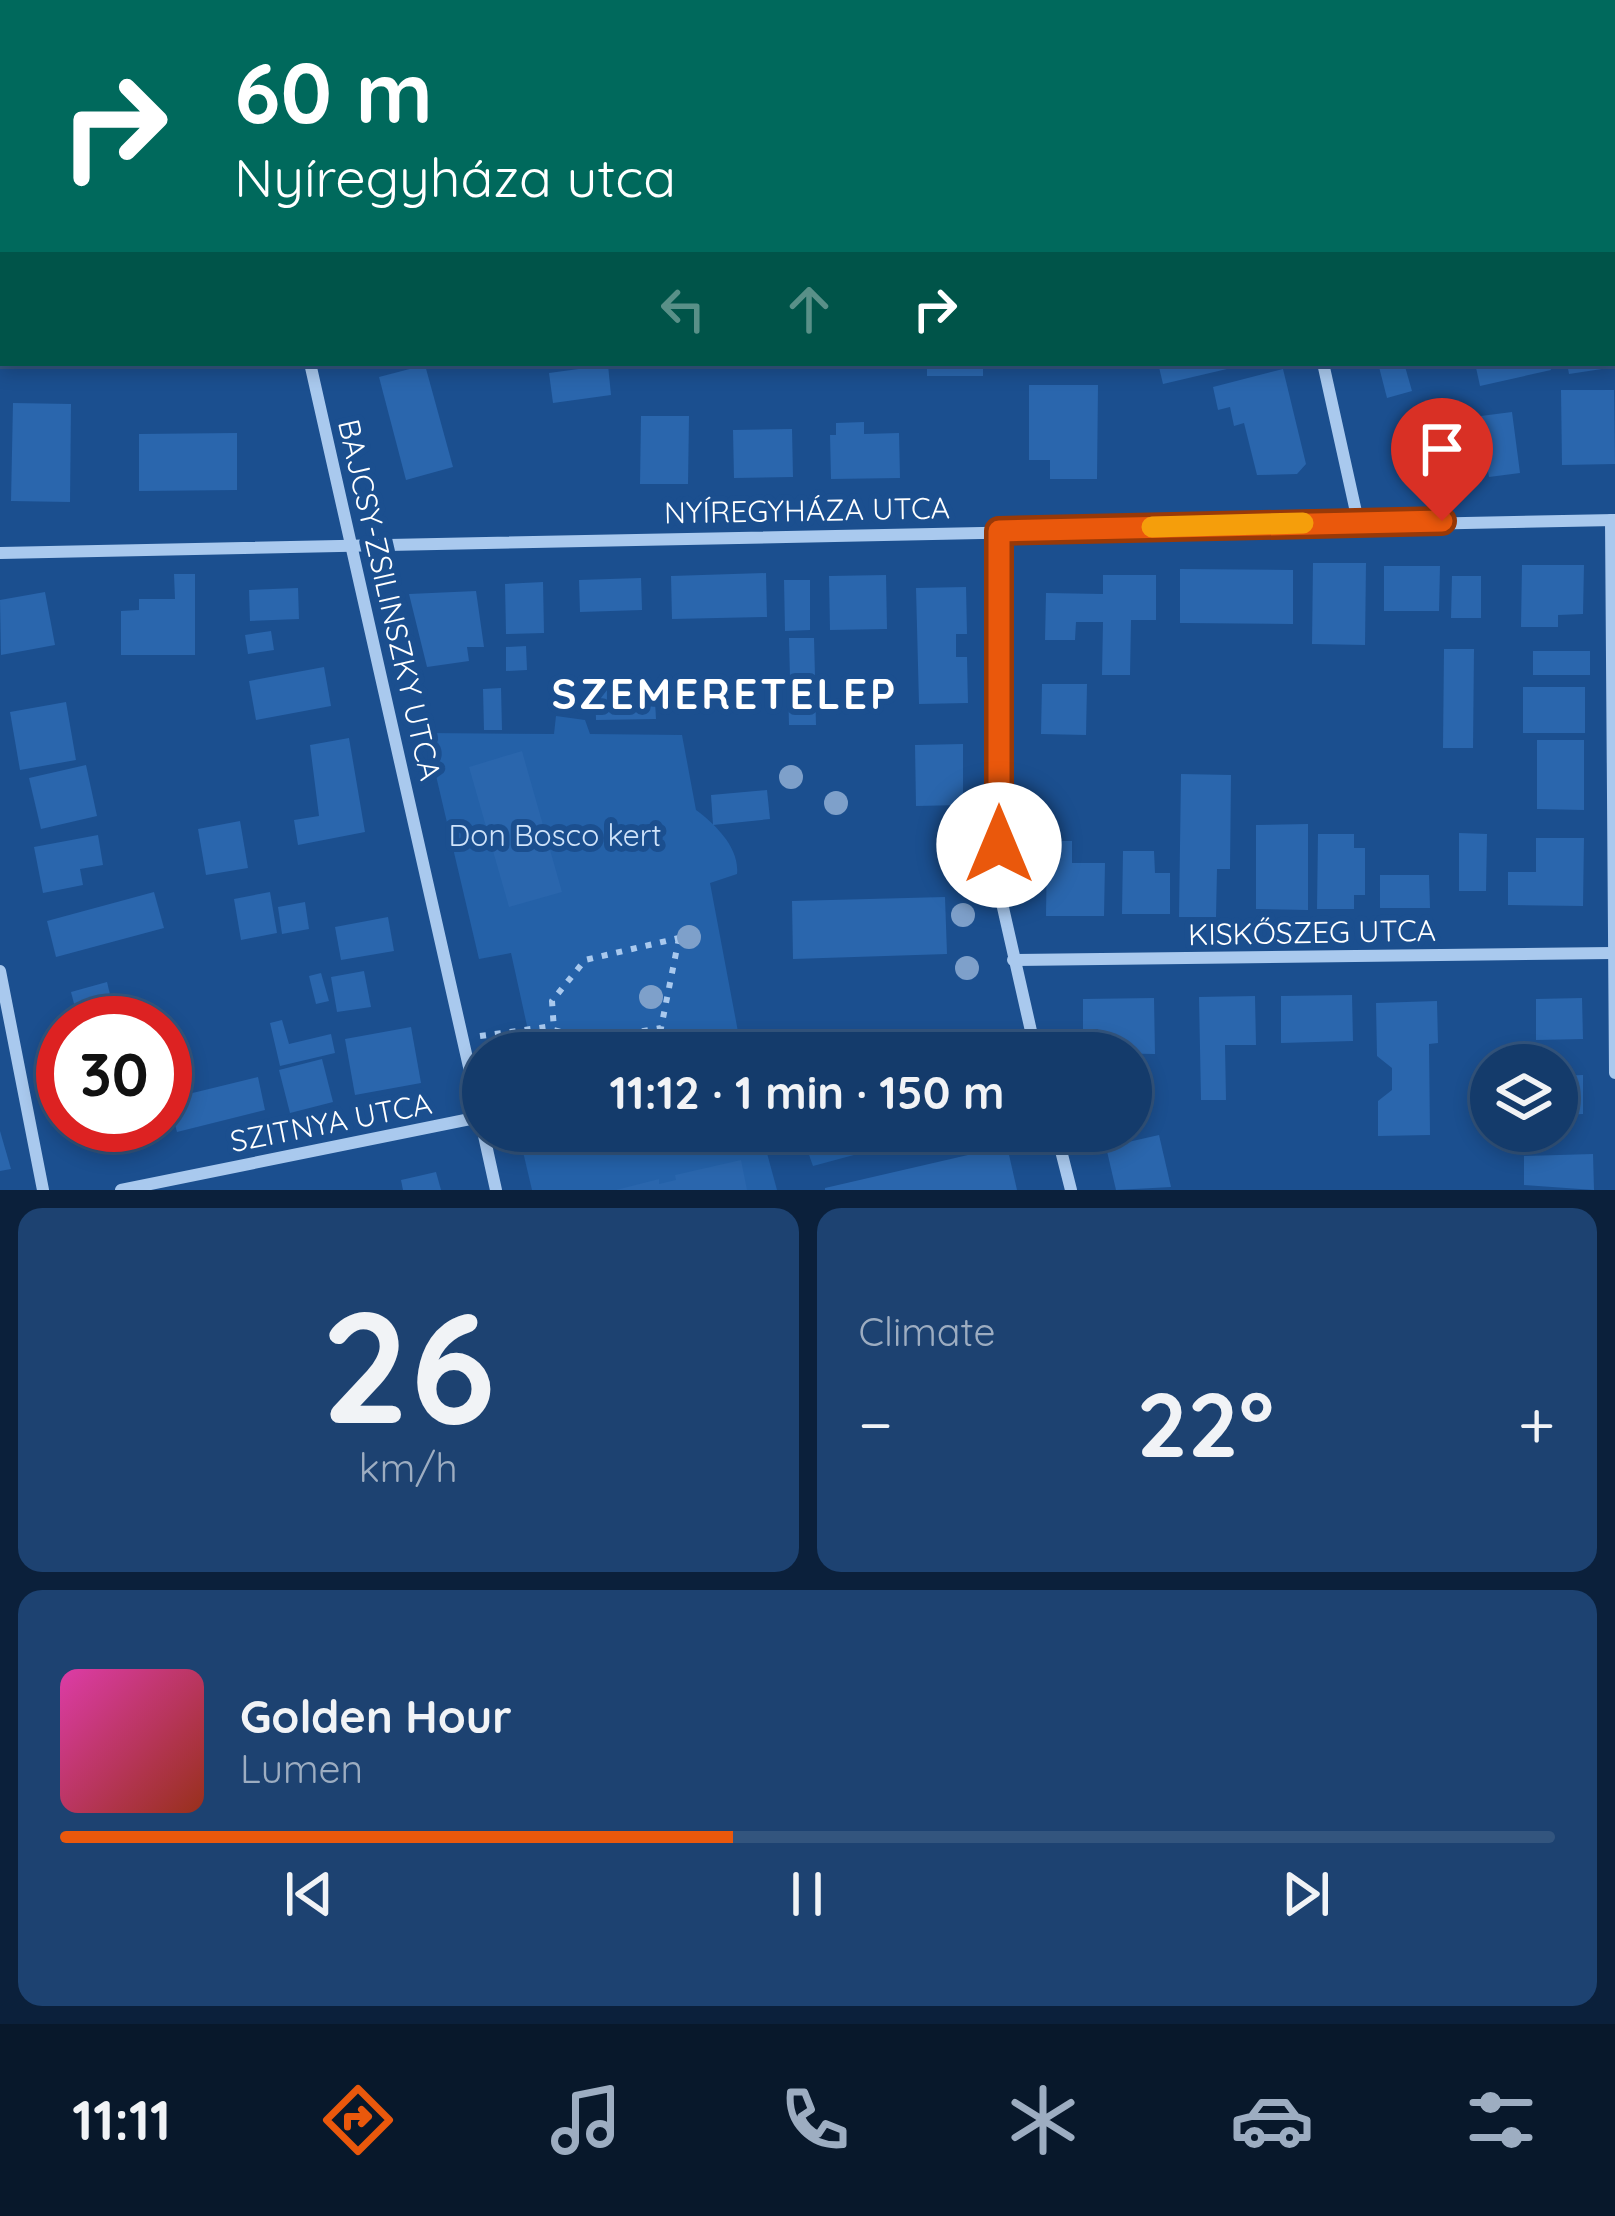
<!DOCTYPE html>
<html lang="en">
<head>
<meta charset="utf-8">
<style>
	body { margin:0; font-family:Quicksand,sans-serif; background:#1d4271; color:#f1f3f6; height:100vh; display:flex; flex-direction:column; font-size:45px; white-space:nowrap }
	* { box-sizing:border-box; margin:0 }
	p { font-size:39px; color:#9dadc1 }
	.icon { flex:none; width:66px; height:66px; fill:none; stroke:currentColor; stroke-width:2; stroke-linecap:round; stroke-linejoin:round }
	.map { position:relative; height:1190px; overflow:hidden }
	.panel { display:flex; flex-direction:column; gap:18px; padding:18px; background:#0b203b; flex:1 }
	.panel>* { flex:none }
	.guide { position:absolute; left:0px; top:0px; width:1617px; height:366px; box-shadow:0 6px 18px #0003,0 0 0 3px #33557e; background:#00695c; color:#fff; overflow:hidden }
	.buttons { position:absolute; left:1470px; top:1044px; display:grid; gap:24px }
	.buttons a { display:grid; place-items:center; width:108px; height:108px; border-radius:50%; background:#143b6b; box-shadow:0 6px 18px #0003,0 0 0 3px #33557e; font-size:60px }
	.speed { position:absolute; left:36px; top:996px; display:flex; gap:24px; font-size:60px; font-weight:700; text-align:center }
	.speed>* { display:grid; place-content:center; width:156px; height:156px; border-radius:50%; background:#143b6b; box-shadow:0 6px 18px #0003,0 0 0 3px #33557e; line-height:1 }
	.speed .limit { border:18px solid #d22; background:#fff; color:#111 }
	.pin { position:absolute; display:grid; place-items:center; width:102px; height:102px; color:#fff; margin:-123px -51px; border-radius:50% 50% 50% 0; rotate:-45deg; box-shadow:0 0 12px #0007 }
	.pin .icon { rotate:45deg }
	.me { position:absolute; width:132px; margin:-66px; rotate:0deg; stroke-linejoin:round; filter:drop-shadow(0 0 9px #0008) }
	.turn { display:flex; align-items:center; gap:42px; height:252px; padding:0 36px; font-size:54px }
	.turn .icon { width:156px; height:156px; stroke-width:2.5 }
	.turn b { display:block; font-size:84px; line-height:102px }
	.lanes { display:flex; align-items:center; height:114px; padding:0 36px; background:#0003; justify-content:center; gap:60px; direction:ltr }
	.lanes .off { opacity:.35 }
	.big { font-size:90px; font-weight:700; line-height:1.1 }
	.panel .tile { flex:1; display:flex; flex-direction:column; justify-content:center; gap:18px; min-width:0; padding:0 42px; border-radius:24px; background:#1d4271 }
	.panel .dial { align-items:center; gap:0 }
	.dial b { font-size:156px; line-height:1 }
	.song { display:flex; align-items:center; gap:36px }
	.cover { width:144px; height:144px; border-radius:18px; background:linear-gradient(135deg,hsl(320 70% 55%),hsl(10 70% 35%)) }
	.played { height:12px; border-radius:6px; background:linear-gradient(90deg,#ea580c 45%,#33557e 45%) }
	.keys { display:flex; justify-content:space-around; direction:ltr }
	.heat { display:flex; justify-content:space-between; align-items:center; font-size:66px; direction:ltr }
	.panel .tiles { flex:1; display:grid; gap:18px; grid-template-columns:1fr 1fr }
	.tile:last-child { grid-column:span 2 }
	.trip { position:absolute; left:462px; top:1032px; width:690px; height:120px; border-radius:60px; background:#143b6b; box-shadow:0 6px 18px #0003,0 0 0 3px #33557e; font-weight:700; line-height:120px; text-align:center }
	.tab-bar { display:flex; height:192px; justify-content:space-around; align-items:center; background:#08182b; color:#9dadc1 }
	.tab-bar .icon { width:84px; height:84px }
	.tab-bar .selected { color:#ea580c }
	.tab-bar b { font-size:54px; color:#f1f3f6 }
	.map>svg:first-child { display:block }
	.green { fill:#2461a8 }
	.building { fill:#2a66ad }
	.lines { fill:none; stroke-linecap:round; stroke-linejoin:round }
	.path { stroke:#a9c9ee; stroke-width:6; stroke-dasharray:6 9; stroke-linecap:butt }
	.street { stroke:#a9c9ee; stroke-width:12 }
	.tree { fill:#7ea0ca }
	.route-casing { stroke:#983908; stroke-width:30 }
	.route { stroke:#ea580c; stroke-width:21 }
	.slow { stroke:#f59e0b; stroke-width:21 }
	.labels { text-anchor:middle; stroke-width:12; stroke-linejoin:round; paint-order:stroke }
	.street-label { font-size:30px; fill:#fff; stroke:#1b4f8f }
	.park-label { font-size:30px; fill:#cfe3fa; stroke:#1b4f8f }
	.district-label { font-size:42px; font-weight:bold; letter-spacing:3px; fill:#fff; stroke:#1b4f8f }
</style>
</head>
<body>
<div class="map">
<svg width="1615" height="1190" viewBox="0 0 1615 1190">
	<rect width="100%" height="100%" fill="#1b4f8f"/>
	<!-- green -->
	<g class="green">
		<path d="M556,716L585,720L590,734L682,735L696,810C715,824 740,848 737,874L710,883L742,1053H533L511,953L479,959L426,733L554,734Z"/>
		<path d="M964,1036L984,1040L991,1053H932Z"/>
		<path d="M549,1131H761L777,1190H532L520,1139Z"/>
		<path d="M828,1131H943L813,1166L808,1152Z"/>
	</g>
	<!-- building -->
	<g class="building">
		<rect x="927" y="363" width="56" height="13"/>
		<path d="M1158,363H1244V365L1163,384Z"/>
		<path d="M1378,363H1404L1412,391L1387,398Z"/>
		<path d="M1475,363H1549L1551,370L1480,386Z"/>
		<path d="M1567,363H1615V367L1569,374Z"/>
		<path d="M425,365L453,467L406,480L379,377Z"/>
		<path d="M608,365L611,395L553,403L549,373Z"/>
		<path d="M1283,369L1306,464L1297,474L1257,475L1244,423L1234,426L1230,407L1218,410L1213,387Z"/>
		<path d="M1029,385H1098L1097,479H1050V460H1029Z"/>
		<path d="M1561,390H1614L1615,464L1562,465Z"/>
		<path d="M13,403L71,404L70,502L11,501Z"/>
		<path d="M1512,412L1520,473L1489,477L1487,465L1432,472L1426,423Z"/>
		<path d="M641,416H689L688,484H640Z"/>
		<path d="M864,422V434L899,433L900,478L831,479L830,435H836V423Z"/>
		<path d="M792,429L793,477L734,478L733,430Z"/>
		<path d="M237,433V490L139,491V434Z"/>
		<path d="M1313,563H1366L1365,645L1312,644Z"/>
		<path d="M1522,565H1584L1583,614L1558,615V627H1521Z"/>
		<path d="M1384,566H1440L1439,611H1384Z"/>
		<path d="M1180,569L1293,570V624L1180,623Z"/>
		<path d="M766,573L767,617L672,619L671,576Z"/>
		<path d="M174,574H195V655H121V611L139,610V599H175Z"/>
		<path d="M886,575L887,629L830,630L829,576Z"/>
		<path d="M1103,575H1156V620H1131L1130,675H1102L1103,622H1076L1075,640H1045L1046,593L1103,594Z"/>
		<path d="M1452,576H1481V618H1451Z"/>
		<path d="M641,578L642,610L580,612L579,580Z"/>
		<path d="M784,580H810V630L785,631Z"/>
		<path d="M543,582L544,633L506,634L505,584Z"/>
		<path d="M966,587L967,634H956V657H967L968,703L919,704L916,588Z"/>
		<path d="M298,588L299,619L250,621L249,590Z"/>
		<path d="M476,591L484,647H467L469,661L427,667L409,594Z"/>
		<path d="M45,592L55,645L1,655L0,600Z"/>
		<path d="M271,631L274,650L248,654L245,635Z"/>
		<path d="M789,638H814L815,676L790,677Z"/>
		<path d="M526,646L527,670L506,671V647Z"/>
		<path d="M1444,649H1474L1473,748H1443Z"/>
		<rect x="1533" y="651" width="57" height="24"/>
		<path d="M324,667L331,706L256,720L249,681Z"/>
		<path d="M654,683L656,719L596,720L595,685Z"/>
		<path d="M1042,684H1087L1086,735L1041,734Z"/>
		<path d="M788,685H815L816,725H789Z"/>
		<rect x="1523" y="687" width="62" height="46"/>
		<path d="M501,688L502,730H484L483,689Z"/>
		<path d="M66,702L76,760L20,770L10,712Z"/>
		<path d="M349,738L365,832L298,845L294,820L319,816L310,745Z"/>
		<path d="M1537,740H1584V810L1537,809Z"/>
		<path d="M963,744V805L916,806L915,745Z"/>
		<path d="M522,751L562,892L509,907L469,767Z"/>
		<path d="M86,765L97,816L41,829L29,778Z"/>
		<path d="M1181,774L1231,775L1230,869H1217L1216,917H1179Z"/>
		<path d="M767,790L770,819L713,825L711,795Z"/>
		<path d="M240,821L248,868L206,875L198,829Z"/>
		<path d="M1308,824V910L1256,909V825Z"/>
		<path d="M1459,833L1487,834L1486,891H1459Z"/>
		<path d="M1318,834H1354V848H1365V895H1354V909H1317Z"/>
		<path d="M98,835L103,865L80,869L83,885L43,893L34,847Z"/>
		<path d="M1536,838H1584L1583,906L1508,905V872H1536Z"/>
		<path d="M1047,841H1072V863H1105L1104,916H1046Z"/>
		<path d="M1123,851H1154L1155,873H1170V914H1122Z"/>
		<path d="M1380,875H1429L1430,908H1380Z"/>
		<path d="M154,892L164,928L56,957L47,921Z"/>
		<path d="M270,892L277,933L241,940L234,899Z"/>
		<path d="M945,897L947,954L793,959L792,901Z"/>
		<path d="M305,902L309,929L282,934L278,907Z"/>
		<path d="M388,917L394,951L341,960L335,927Z"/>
		<path d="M364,971L371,1007L337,1012L331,977Z"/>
		<path d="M321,973L329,1001L316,1004L309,976Z"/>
		<path d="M107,982L117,1023H79L71,992Z"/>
		<path d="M1352,995L1353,1041L1281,1043V996Z"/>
		<path d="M1255,996L1256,1045H1225L1226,1100H1201L1199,997Z"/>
		<path d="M1154,998L1155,1054L1098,1053V1029H1083V999Z"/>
		<path d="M1582,998L1583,1039L1536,1040V999Z"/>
		<path d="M1437,1001L1438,1043L1429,1044L1430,1135L1378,1136V1101L1392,1090V1068L1377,1056L1376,1003Z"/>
		<path d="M282,1020L289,1044L331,1034L335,1053L280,1066L270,1023Z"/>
		<path d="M411,1027L421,1083L355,1095L345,1039Z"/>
		<path d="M322,1059L333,1102L290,1113L279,1070Z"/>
		<path d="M1583,1075V1114L1557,1115V1076Z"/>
		<path d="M258,1077L265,1110L177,1132L168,1099Z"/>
		<path d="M0,1131L11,1169L0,1171Z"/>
		<path d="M1159,1135L1171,1187L1116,1190L1106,1147Z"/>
		<path d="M1007,1146L1017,1190H825V1188Z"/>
		<path d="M1593,1154L1594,1190L1524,1185V1156Z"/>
		<path d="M741,1160L747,1190H616L659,1179V1184L676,1180L675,1175Z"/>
		<path d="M436,1172L441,1190H403L401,1180Z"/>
	</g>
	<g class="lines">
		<!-- path -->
		<g class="path">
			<path d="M679,938L661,1028L590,1040L554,1030L552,1001L585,960Z"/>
			<path d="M480,1036L553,1026"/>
		</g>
		<!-- street -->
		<g class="street">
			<path d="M228,0V3"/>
			<path d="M1242,0L1243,3"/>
			<path d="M1158,3L1172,0"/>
			<path d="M0,223L3,222"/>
			<path d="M1614,248H1615"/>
			<path d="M310,363L483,1129"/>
			<path d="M1323,363L1358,521"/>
			<path d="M1611,520L1615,1073"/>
			<path d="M999,531V890L1036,1053"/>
			<path d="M0,553L1615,520"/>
			<path d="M1013,960L1612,953"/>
			<path d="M0,971L43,1190"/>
			<path d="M483,1131L496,1190"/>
			<path d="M1056,1131L1071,1190"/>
			<path d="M121,1190L480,1117"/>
		</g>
	</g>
	<!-- trees -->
	<g class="tree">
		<circle cx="791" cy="777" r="12"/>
		<circle cx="836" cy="803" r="12"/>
		<circle cx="963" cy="915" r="12"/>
		<circle cx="689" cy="937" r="12"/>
		<circle cx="967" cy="968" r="12"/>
		<circle cx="651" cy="997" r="12"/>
	</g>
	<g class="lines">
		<!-- route casing -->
		<g class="route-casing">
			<path id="route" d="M999,845V531L1442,521"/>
		</g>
		<!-- route -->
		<use href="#route" class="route"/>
		<!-- slow -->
		<path class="slow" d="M1152,527L1303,523"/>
	</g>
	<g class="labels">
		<!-- street labels -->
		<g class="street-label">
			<text transform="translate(807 511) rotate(-1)" y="10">NYÍREGYHÁZA UTCA</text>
			<text transform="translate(389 600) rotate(77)" y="10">BAJCSY-ZSILINSZKY UTCA</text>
			<text transform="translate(1312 933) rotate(-1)" y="10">KISKŐSZEG UTCA</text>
			<text transform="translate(331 1123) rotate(-11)" y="10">SZITNYA UTCA</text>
		</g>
		<!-- park labels -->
		<g class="park-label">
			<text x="555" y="846">Don Bosco kert</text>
		</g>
		<!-- district labels -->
		<g class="district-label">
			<text x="725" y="709">SZEMERETELEP</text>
		</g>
	</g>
</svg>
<div class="buttons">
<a><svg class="icon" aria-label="layers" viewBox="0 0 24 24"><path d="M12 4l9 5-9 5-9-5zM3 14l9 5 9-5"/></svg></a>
</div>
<div class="speed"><div class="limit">30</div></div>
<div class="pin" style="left:1442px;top:521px;background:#d93025"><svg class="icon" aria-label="arrive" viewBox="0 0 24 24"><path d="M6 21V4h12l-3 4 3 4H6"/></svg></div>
<svg class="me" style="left:999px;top:845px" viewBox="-20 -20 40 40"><circle r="19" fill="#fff"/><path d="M0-13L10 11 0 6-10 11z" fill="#ea580c"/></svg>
<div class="trip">11:12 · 1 min · 150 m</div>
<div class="guide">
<div class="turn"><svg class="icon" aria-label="right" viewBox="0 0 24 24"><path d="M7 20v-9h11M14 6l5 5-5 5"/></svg><div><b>60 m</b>Nyíregyháza utca</div></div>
<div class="lanes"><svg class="icon off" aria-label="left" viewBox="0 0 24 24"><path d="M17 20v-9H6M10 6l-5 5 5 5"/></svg><svg class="icon off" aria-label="ahead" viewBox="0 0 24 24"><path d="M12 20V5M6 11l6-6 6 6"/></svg><svg class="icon" aria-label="right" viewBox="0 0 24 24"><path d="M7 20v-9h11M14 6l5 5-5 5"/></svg></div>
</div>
</div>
<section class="panel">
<div class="tiles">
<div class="tile dial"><b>26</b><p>km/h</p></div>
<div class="tile"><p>Climate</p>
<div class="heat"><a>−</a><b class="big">22°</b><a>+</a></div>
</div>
<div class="tile">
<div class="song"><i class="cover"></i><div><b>Golden Hour</b><p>Lumen</p></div></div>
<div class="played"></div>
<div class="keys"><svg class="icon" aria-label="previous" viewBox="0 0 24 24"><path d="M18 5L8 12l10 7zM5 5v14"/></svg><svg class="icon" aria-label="pause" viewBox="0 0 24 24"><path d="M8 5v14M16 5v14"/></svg><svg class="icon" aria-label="next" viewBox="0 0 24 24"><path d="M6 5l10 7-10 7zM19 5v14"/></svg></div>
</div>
</div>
</section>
<nav class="tab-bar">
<b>11:11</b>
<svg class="icon selected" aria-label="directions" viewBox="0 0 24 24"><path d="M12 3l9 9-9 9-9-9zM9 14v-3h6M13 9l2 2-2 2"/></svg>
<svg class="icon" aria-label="music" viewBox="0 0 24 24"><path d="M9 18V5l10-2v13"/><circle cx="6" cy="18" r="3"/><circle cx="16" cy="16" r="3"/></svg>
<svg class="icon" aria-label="phone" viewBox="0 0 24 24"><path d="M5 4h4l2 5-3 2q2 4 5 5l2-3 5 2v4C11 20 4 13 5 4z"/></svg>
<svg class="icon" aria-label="climate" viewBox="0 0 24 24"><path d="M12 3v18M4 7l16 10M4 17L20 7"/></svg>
<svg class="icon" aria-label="car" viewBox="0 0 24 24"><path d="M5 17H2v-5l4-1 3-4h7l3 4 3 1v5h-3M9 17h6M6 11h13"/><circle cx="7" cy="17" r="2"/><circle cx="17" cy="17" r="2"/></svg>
<svg class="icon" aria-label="filters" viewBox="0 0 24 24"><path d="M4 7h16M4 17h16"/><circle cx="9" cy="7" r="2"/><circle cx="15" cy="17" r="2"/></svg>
</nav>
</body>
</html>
